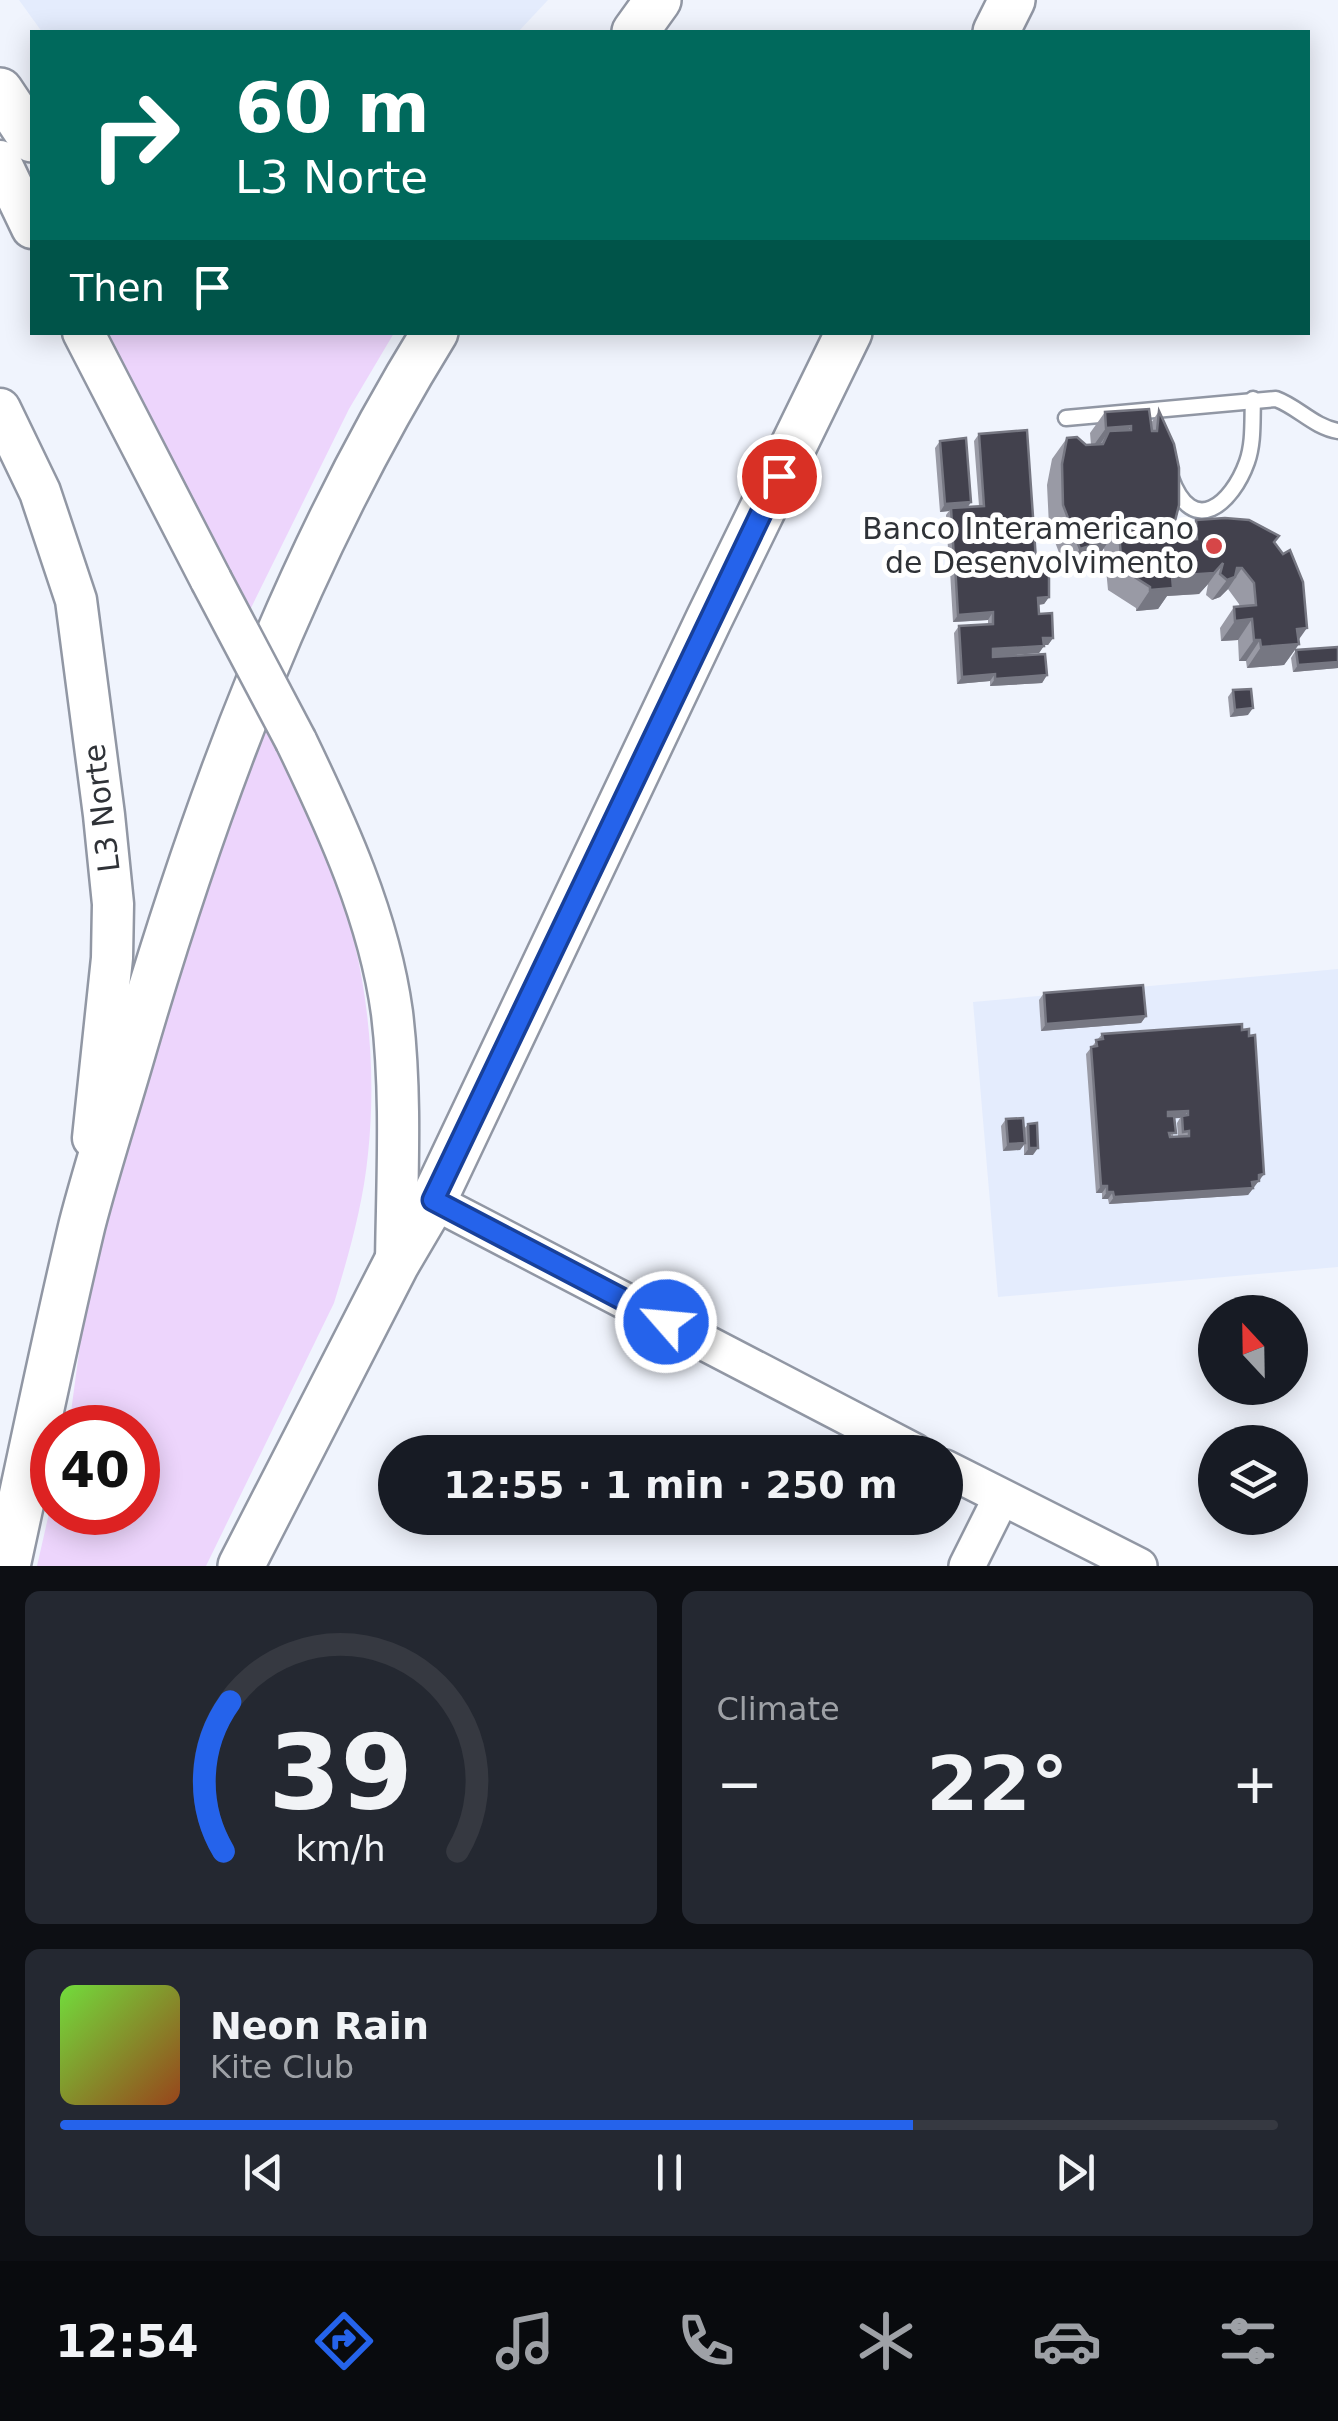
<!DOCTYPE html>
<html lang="en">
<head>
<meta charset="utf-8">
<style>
	body { margin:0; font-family:"DejaVu Sans",sans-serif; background:#242831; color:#f1f3f6; height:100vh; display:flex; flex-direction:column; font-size:38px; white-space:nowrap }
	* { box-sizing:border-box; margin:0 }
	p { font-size:32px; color:#9ea1a6 }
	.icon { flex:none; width:55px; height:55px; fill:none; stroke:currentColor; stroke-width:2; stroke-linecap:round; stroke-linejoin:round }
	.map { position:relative; height:1566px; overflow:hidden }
	.sheet { display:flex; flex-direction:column; gap:25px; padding:25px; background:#0d0f14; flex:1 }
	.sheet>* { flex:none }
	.banner { position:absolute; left:30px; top:30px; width:1280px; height:305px; border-radius:0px; box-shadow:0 5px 25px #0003; background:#00695c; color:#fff; overflow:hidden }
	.needle { width:65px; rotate:338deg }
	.tools { position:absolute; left:1198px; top:1295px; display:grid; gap:20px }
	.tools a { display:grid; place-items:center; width:110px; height:110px; border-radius:50%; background:#171b24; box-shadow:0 5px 25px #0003; font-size:50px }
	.speed { position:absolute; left:30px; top:1405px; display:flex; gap:20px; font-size:50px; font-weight:700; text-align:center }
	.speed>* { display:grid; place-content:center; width:130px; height:130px; border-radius:50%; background:#171b24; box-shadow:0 5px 25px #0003; line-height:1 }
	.speed .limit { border:15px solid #d22; background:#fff; color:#111 }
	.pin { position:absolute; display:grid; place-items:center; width:85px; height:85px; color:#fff; margin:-42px; border:5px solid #fff; border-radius:50%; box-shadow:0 2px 10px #0007 }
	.me { position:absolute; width:110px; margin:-55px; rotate:297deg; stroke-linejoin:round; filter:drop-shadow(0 0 8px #0008) }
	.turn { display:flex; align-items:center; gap:35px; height:210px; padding:0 40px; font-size:45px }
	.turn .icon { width:130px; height:130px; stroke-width:2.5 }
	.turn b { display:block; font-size:70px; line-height:85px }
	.then { display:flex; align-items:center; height:95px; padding:0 40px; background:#0003; gap:20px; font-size:38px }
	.big { font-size:75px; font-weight:600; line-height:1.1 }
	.sheet .widget { flex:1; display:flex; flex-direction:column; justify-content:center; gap:15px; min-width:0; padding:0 35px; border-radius:15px; background:#242831 }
	.sheet .dial { align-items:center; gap:0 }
	.dial svg { height:260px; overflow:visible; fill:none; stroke:#363941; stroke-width:7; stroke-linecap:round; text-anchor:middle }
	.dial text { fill:#f1f3f6; stroke:none }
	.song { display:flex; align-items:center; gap:30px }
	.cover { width:120px; height:120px; border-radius:15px; background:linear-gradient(135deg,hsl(100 70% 55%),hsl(20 70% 35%)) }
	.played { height:10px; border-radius:5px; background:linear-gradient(90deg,#2563eb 70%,#363941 70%) }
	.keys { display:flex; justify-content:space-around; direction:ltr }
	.heat { display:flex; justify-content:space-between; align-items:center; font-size:55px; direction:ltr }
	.sheet .tiles { flex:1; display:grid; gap:25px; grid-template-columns:1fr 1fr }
	.widget:last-child { grid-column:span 2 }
	.trip { position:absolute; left:378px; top:1435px; width:585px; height:100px; border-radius:50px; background:#171b24; box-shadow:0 5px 25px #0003; font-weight:600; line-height:100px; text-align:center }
	.tabs { display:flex; height:160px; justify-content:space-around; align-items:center; background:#090b0e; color:#9ea1a6 }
	.tabs .icon { width:70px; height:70px }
	.tabs .active { color:#2563eb }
	.tabs b { font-size:45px; color:#f1f3f6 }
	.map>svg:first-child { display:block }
	.built { fill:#e4ecfd }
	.grass { fill:#edd5fc }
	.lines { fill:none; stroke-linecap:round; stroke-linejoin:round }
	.service-casing { stroke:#9197a4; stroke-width:19 }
	.tertiary-casing { stroke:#9197a4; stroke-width:40 }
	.secondary-casing { stroke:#9197a4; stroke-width:45 }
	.primary-casing { stroke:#9197a4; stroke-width:50 }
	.service { stroke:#fff; stroke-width:14 }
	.tertiary { stroke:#fff; stroke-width:35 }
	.secondary { stroke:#fff; stroke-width:40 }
	.primary { stroke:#fff; stroke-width:45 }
	.secondary-bridge-casing { stroke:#9197a4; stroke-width:45; stroke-linecap:butt }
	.secondary-bridge { stroke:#fff; stroke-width:40 }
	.wall { fill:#999aa5; fill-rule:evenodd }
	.shaded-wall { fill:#767782 }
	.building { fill:#42414d; stroke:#767782; stroke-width:2.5; fill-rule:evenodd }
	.route-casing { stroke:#184099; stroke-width:25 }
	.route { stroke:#2563eb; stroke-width:18 }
	.poi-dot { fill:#d64648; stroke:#fff; stroke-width:4 }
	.labels { text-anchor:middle; stroke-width:10; stroke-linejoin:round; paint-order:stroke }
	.poi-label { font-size:30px; fill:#2f3237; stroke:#fff; text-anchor:end }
	.street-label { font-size:30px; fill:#2f3237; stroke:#fff }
</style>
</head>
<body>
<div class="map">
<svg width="1338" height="1566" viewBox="0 0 1338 1566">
	<rect width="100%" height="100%" fill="#f0f4fd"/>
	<!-- built -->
	<g class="built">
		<path d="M19,0H548L518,32H42Z"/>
		<path d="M1338,969V1267L998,1297L973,1002Z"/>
	</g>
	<!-- grass -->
	<g class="grass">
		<path d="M107,333H394L349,409L249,612Z"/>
		<path d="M256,709C281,762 310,813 331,868C366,956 378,1060 368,1154C363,1205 349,1254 334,1303L206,1566H37L52,1500V1512H138V1428L69,1427L88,1285L133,1083Z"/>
	</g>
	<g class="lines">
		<!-- service casing -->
		<g class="service-casing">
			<g id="service">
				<path d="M1066,418L1276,399C1298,407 1314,427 1338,431"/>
				<path d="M1171,478C1193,538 1232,504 1247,462C1254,442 1252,420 1253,399"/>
			</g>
		</g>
		<!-- tertiary casing -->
		<g class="tertiary-casing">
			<g id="tertiary">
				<path d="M433,1201L915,1452"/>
				<path d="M945,1468L1139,1566"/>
				<path d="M967,1566L1001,1498"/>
			</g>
		</g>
		<!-- secondary casing -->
		<g class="secondary-casing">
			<g id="secondary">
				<path d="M0,161L32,228"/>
				<path d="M83,332L211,580"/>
				<path d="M0,409L40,492L76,600L104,815L113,904L112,958L93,1138"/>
				<path d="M296,741C337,826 379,917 392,1013C402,1095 397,1181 396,1264"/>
			</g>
		</g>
		<!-- primary casing -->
		<g class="primary-casing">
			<g id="primary">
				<path d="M635,32L658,0"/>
				<path d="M996,32L1012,0"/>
				<path d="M0,91L32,139"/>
				<path d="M7,1566C32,1452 55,1338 82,1225C97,1167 116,1109 133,1050C206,800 297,555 435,332"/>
				<path d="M241,1566L396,1264L433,1201L709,619L849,332"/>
			</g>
		</g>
		<!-- service -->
		<use href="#service" class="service"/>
		<!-- tertiary -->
		<use href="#tertiary" class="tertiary"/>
		<!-- secondary -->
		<use href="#secondary" class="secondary"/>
		<!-- primary -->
		<use href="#primary" class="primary"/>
		<!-- secondary-bridge casing -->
		<g class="secondary-bridge-casing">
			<path id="secondary-bridge" d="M211,580L296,741"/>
		</g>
		<!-- secondary-bridge -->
		<use href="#secondary-bridge" class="secondary-bridge"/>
	</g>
	<!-- wall -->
	<g class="wall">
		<path d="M1159,411L1170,541L1181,540L1196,520L1279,536L1274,543L1299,644L1284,665L1247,668L1246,661H1239L1238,640L1221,641L1220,628L1234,607H1240L1239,604L1228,589L1220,597L1212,600L1206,595L1208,584L1199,594L1167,596L1158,609L1136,611V608L1108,590L1104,548L1098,557L1081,559L1076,567L1066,570L1063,562V568L1058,575L1049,576V597L1044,604L1039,605V614L1053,638L1048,645H1044L1039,653L993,656L1047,675L1042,683L990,686V681L957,684L954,633L959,626L988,624V620L953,622L950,571L953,566H949L946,515L949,511L940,512L935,448L940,441L971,502L968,507L979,506L974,441L979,434L1036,560L1061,558L1049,526L1047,485L1052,459L1067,438L1086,445H1091L1090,433L1105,412L1151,423Z"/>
		<path d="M1338,647V668L1293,672L1291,658L1296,650Z"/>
		<path d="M1233,690L1248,715L1230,717L1228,697Z"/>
		<path d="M1044,993L1146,1016L1141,1023L1041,1031L1039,1000Z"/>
		<path d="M1102,1034L1264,1174L1248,1195L1109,1204L1108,1199H1102V1193H1096L1086,1054ZM1174,1118H1180L1177,1123L1178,1136L1173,1137Z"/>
		<path d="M1006,1119L1024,1129L1028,1124L1033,1155H1024V1145L1020,1150L1003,1151L1001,1126Z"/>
	</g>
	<!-- shaded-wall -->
	<g class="shaded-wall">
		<path d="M1131,426L1116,447L1109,431L1097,449H1091L1106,428Z"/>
		<path d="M971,502L966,509L951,508L949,511L940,512L945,504Z"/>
		<path d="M1111,520H1118L1106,537L1112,536L1098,557L1081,559L1076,567L1066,570L1080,549Z"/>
		<path d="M984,557L979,564L949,566L954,559Z"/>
		<path d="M1223,563L1208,584L1199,594L1167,596L1158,609L1136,611L1150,590L1172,576Z"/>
		<path d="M1063,568L1058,575L1044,576L1049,569Z"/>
		<path d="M1237,568H1242L1228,589L1220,597L1212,600L1227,580Z"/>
		<path d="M1049,597L1044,604L1033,605L1038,598Z"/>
		<path d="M993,612L988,620L953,622L958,615Z"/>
		<path d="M1252,619L1238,640L1221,641L1235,621Z"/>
		<path d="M1307,628L1295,645L1299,644L1284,665L1247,668L1261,647L1297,629Z"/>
		<path d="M1043,638H1053L1048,645H1038Z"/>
		<path d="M1254,640H1260L1246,661H1239Z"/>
		<path d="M1044,646L1039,653L988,657L993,649Z"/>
		<path d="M1338,662V668L1293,672L1298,665Z"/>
		<path d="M995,674L990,681L957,684L962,677Z"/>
		<path d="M1047,675L1042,683L990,686L995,679Z"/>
		<path d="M1253,708L1248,715L1230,717L1235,710Z"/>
		<path d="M1146,1016L1141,1023L1041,1031L1046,1024Z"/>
		<path d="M1188,1111L1183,1118L1182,1116L1180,1118L1163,1119L1168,1112Z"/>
		<path d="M1025,1143L1020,1150L1003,1151L1008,1144Z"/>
		<path d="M1029,1148H1038L1033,1155H1024Z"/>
		<path d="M1264,1174L1248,1195L1109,1204L1114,1197Z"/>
		<path d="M1101,1186H1107L1102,1193H1096Z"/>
		<path d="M1107,1192H1113L1108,1199H1102Z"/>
	</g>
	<!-- building -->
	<g class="building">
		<path d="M1149,409L1152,431H1157L1159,411L1174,444L1179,468V505L1170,541L1197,539L1196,520L1225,518L1249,520L1279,536L1274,542L1283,554L1290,550L1303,582L1307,628L1297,629L1299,644L1261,647L1260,640H1254L1252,619L1235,621L1234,607L1256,605L1254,583L1242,568H1237L1235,577L1227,580L1220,574L1223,563L1214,573L1172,576L1173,588L1150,590V587L1122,569L1118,520H1111L1112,536L1093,538L1090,546L1080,549L1063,505L1062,464L1067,438L1077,437L1086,445L1103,444L1109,431L1131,430V426L1106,428L1105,412Z"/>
		<path d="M1027,430L1036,560L1062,558L1063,568L1049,569V597L1038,598L1039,614L1052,613L1053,638H1043L1044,646L993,649V657L1045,654L1047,675L995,679V674L962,677L959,626L993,624V612L958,615L955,564L984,562V557L954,559L951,508L984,506L979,434Z"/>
		<path d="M966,438L971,502L945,504L940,441Z"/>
		<path d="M1338,647V662L1298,665L1296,650Z"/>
		<path d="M1251,689L1253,708L1235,710L1233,690Z"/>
		<path d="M1143,985L1146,1016L1046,1024L1044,993Z"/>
		<path d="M1242,1024V1030L1249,1029V1036L1255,1035L1264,1174L1259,1175V1181L1252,1182L1253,1188L1114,1197L1113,1192H1107V1186H1101L1091,1047L1097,1046L1096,1040L1103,1039L1102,1034ZM1188,1111V1115L1182,1116L1183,1132L1189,1131V1136L1170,1137L1169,1133H1176L1174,1116H1168V1112Z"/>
		<path d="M1023,1118L1025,1143L1008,1144L1006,1119Z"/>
		<path d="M1037,1123L1038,1148H1029L1028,1124Z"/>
	</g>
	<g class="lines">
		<!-- route casing -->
		<g class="route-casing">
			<path id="route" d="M666,1322L433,1200L779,476"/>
		</g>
		<!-- route -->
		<use href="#route" class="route"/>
	</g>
	<!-- markers -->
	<circle class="poi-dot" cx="1214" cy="546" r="10"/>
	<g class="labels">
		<!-- poi labels -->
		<g class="poi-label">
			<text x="1194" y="539">Banco Interamericano<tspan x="1194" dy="34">de Desenvolvimento</tspan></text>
		</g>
		<!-- street labels -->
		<g class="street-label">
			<text transform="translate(102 808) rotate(-97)" y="10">L3 Norte</text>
		</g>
	</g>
</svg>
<div class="tools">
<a><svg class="needle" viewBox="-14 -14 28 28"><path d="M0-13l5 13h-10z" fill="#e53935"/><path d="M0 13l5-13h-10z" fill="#9ea1a6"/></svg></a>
<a><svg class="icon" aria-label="layers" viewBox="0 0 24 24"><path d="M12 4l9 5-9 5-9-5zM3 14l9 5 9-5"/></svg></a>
</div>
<div class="speed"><div class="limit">40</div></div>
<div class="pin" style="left:779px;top:476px;background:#d93025"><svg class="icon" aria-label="arrive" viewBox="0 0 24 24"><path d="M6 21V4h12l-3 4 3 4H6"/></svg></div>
<svg class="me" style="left:666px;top:1322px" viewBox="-20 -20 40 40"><circle r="17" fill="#2563eb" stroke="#fff" stroke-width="3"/><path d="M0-11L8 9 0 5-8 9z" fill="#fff"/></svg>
<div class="trip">12:55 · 1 min · 250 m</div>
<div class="banner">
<div class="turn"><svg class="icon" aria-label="right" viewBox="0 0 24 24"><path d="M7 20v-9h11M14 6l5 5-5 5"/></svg><div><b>60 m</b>L3 Norte</div></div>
<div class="then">Then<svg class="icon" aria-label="arrive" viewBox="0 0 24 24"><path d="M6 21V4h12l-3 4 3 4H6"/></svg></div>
</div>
</div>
<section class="sheet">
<div class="tiles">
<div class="widget dial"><svg viewBox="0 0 100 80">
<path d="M14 69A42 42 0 1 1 86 69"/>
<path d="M14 69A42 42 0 0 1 16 23" stroke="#2563eb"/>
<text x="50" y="56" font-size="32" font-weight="700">39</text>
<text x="50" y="72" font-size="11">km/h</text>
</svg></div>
<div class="widget"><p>Climate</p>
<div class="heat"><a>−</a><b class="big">22°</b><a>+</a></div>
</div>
<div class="widget">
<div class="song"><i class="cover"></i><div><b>Neon Rain</b><p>Kite Club</p></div></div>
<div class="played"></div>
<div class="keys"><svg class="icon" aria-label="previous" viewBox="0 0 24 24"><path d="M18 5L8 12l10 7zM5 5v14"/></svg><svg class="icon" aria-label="pause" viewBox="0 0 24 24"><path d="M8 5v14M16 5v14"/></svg><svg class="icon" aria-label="next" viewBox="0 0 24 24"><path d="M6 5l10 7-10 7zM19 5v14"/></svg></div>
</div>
</div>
</section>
<nav class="tabs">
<b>12:54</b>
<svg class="icon active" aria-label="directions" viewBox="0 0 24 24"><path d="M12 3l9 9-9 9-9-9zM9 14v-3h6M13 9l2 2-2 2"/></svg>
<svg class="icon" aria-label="music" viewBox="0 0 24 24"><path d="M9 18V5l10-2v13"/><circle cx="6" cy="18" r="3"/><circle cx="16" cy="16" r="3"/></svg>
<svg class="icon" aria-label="phone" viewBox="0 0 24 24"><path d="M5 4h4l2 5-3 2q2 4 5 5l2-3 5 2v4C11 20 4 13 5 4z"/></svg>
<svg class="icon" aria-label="climate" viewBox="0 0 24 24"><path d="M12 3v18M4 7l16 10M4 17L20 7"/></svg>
<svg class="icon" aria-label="car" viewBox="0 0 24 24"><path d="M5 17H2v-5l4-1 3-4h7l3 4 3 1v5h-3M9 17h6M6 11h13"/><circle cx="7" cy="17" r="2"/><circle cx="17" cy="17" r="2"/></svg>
<svg class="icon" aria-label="filters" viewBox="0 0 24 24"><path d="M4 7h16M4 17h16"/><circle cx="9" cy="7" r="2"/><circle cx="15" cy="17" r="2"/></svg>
</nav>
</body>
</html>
